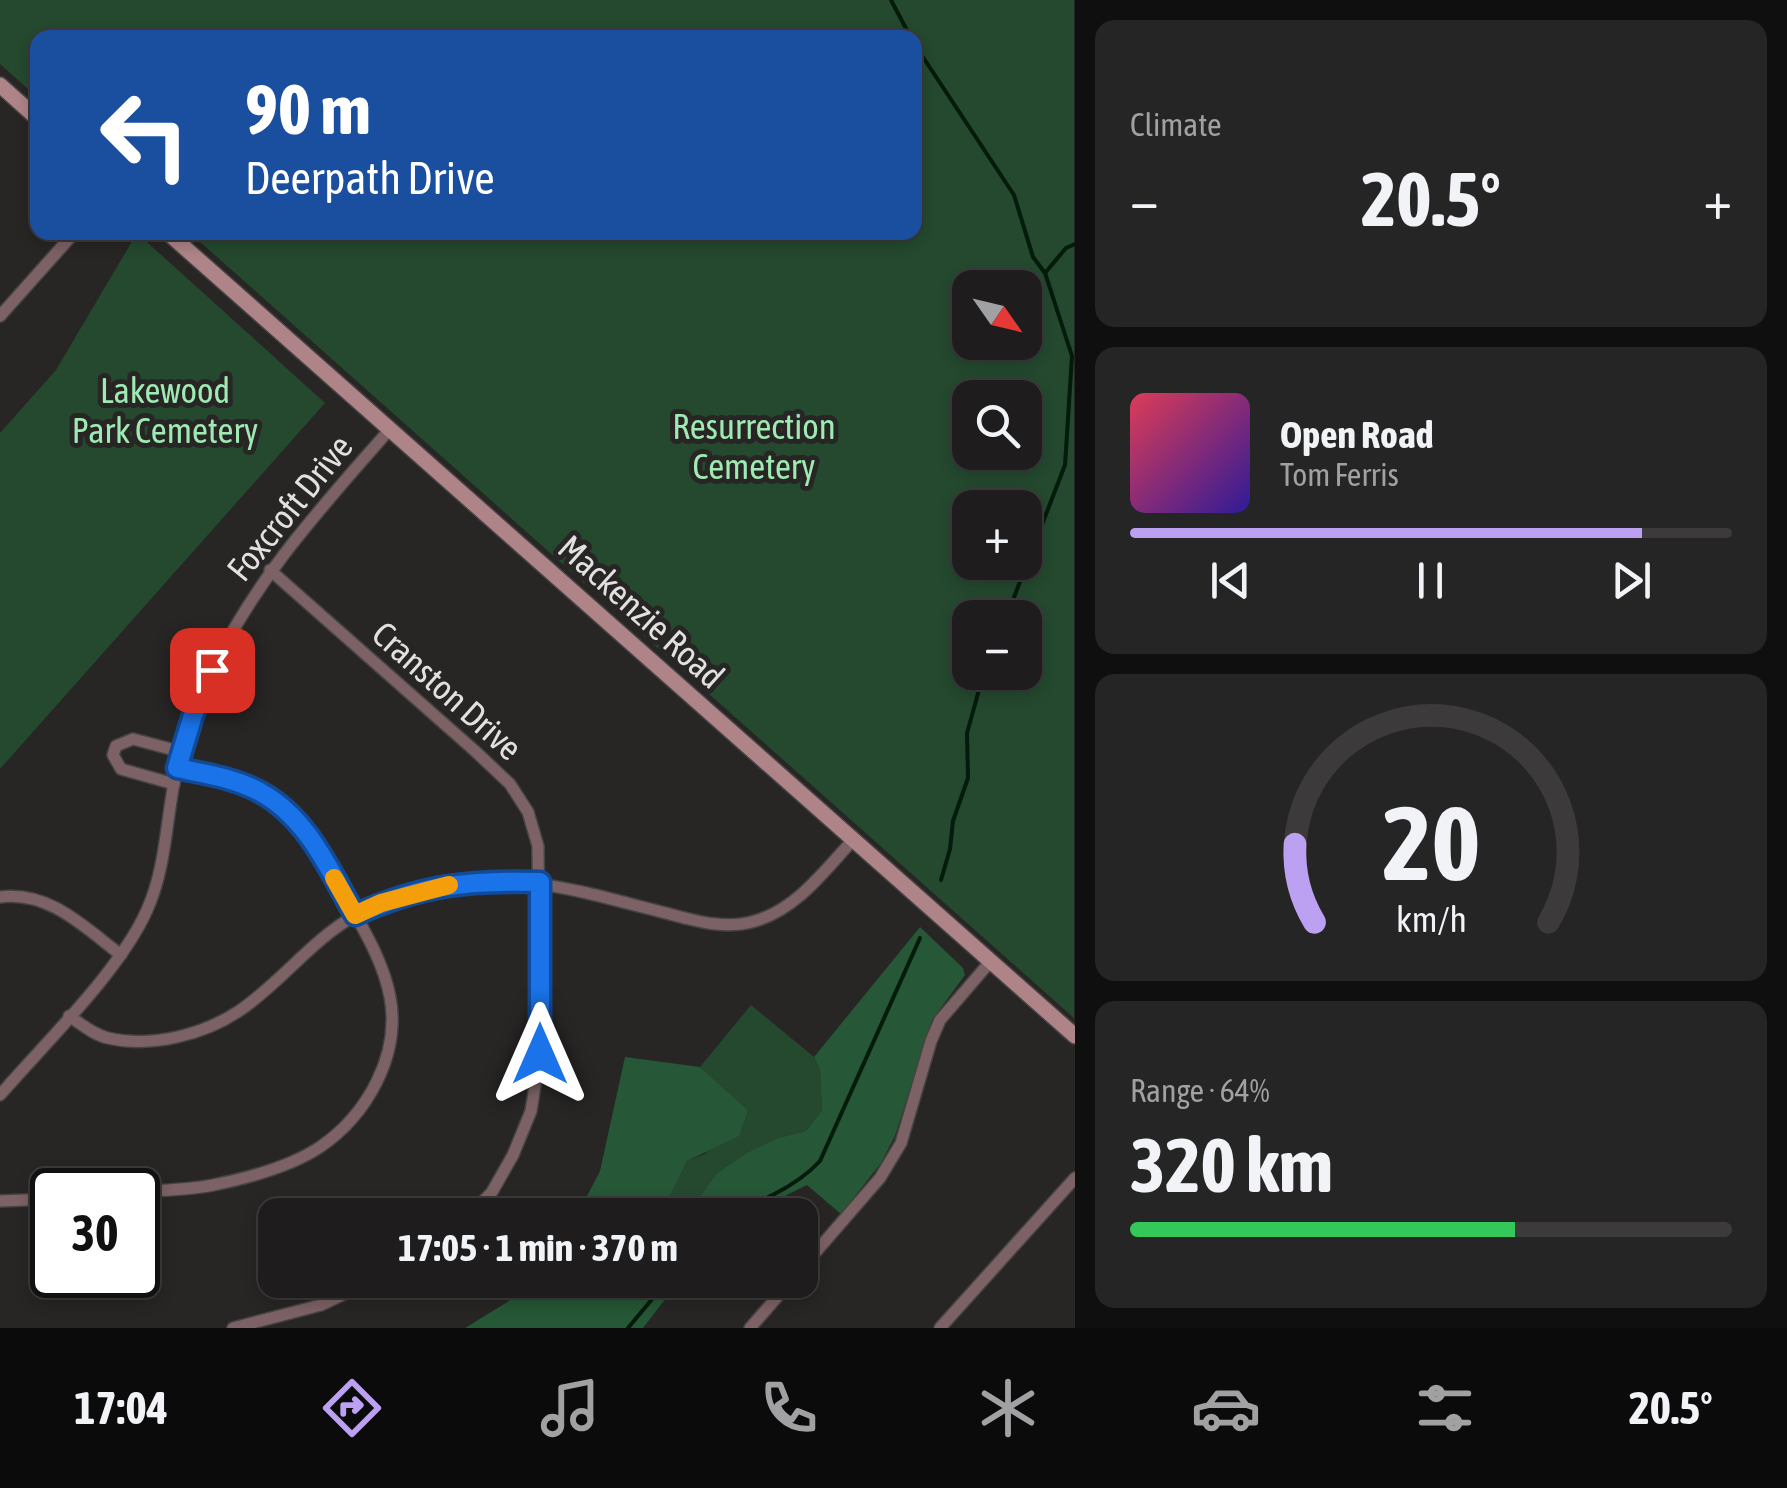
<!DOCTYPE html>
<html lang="en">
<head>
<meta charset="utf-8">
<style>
	body { margin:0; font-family:"Asap Condensed",sans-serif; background:#262525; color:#f1f3f6; height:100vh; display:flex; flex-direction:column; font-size:38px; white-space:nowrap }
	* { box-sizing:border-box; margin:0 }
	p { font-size:32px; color:#a1a1a3 }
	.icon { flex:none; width:55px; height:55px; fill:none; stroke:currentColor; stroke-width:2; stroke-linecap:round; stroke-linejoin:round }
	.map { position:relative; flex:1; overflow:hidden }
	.drawer { display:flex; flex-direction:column; gap:20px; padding:20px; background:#100f0f; width:712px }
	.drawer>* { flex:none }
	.hud { position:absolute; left:30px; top:30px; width:892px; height:210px; border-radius:20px; box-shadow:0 5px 15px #0003,0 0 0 2px #3c3a3b; background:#1a4fa0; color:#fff; overflow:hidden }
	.needle { width:65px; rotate:124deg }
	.tools { position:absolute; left:952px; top:270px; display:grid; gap:20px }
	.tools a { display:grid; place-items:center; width:90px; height:90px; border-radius:20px; background:#1e1c1c; box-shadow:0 5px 15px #0003,0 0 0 2px #3c3a3b; font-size:50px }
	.speed { position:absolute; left:30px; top:1168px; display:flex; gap:20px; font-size:50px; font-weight:700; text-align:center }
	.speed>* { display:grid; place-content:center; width:130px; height:130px; border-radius:50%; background:#1e1c1c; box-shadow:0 5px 15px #0003,0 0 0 2px #3c3a3b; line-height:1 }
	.speed .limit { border:5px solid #111; border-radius:15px; background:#fff; color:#111 }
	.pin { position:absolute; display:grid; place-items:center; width:85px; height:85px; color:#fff; margin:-42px; border-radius:20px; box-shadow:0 5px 15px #0006 }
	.me { position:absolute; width:110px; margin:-55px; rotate:0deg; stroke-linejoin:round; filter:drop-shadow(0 0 8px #0008) }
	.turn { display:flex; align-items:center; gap:35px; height:210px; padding:0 50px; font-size:45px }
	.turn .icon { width:130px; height:130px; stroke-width:2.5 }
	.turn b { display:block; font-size:70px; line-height:85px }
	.big { font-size:75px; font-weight:700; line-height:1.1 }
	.drawer .card { flex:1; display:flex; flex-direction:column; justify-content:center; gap:15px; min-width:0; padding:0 35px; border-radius:20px; background:#262525 }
	.drawer .dial { align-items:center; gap:0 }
	.dial svg { height:260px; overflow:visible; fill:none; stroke:#3c3a3b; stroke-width:7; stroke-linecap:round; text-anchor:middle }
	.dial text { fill:#f1f3f6; stroke:none }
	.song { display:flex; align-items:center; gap:30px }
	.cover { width:120px; height:120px; border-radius:15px; background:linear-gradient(135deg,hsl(350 70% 55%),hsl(250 70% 35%)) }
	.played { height:10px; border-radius:5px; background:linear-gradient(90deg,#bca0f2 85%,#3c3a3b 85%) }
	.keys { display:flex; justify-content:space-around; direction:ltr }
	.heat { display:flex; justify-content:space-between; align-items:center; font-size:55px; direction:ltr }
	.charge { height:15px; border-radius:8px; background:linear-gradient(90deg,#34c759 64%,#3c3a3b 0) }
	.trip { position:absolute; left:258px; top:1198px; width:560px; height:100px; border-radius:20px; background:#1e1c1c; box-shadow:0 5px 15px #0003,0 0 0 2px #3c3a3b; font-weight:700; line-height:100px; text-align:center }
	.tabs { display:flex; height:160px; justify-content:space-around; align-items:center; background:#0c0b0b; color:#a1a1a3 }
	.tabs .icon { width:70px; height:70px }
	.tabs .selected { color:#bca0f2 }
	.tabs b { font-size:45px; color:#f1f3f6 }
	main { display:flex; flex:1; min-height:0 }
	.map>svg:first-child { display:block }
	.green { fill:#24492f; fill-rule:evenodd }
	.forest { fill:#265736 }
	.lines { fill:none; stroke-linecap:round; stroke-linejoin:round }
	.stream { stroke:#031b0b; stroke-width:4 }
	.minor-casing { stroke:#464343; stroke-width:14 }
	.secondary-casing { stroke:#464343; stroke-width:18 }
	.minor { stroke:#7d6265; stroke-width:11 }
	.secondary { stroke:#ae8488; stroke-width:15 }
	.route-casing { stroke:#114b97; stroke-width:25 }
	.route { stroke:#1a73e8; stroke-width:18 }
	.slow { stroke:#f59e0b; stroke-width:18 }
	.labels { text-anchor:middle; stroke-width:10; stroke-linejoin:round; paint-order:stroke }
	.park-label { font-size:35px; fill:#9eeab2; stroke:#282525 }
	.street-label { font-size:35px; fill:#e2e0e0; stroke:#282525 }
</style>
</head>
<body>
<main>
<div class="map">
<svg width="1075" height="1328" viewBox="0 0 1075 1328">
	<rect width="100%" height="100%" fill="#282525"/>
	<!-- green -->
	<g class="green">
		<path d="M0,0H1074V1018L190,233L915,232V38H38L37,97L0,64ZM970,288H1025V342H970ZM970,398H1025V452H970ZM970,508H1025V562H970ZM970,618H1025V672H970Z"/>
		<path d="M137,233L325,403L0,769V433L56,370Z"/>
		<path d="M751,1005L814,1057L820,1070L822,1110L806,1131L778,1138L748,1152L716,1174L687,1215H661L687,1161L705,1154L748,1110L700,1067Z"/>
	</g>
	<!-- forest -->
	<g class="forest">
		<path d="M920,927L963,968L965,975L932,1020L895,1136L881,1163L841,1214L807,1185L746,1215H687L716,1174L748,1152L778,1138L806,1131L822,1110L820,1070L814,1057Z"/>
		<path d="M625,1057L700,1067L748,1110L739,1136L687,1161L661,1215H577L600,1171Z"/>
		<path d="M527,1280H680L643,1328H465L509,1301Z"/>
	</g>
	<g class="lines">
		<!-- stream -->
		<g class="stream">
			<path d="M891,0L911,38"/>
			<path d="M915,45L1014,195L1033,257L1045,273L1072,356L1065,465L1006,618"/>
			<path d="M1045,273L1066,248L1075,244"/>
			<path d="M941,880L950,849L953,821L968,778L967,733L984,672"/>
			<path d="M718,1215C753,1207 796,1187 820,1161L920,938"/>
			<path d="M628,1328L668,1280"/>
		</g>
		<!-- minor casing -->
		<g class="minor-casing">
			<g id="minor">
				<path d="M0,316L75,232"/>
				<path d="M270,570L475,751L510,784L528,812L538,846L540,1054L531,1111L513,1155L492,1192L470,1215"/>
				<path d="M174,784L121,769L113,755L116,746L133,739L182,752"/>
				<path d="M0,897C50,891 84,927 121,955"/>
				<path d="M69,1016C81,1024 94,1035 108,1038C151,1048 203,1035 239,1011C281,983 312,939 356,915C378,903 404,895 427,889C506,867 582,892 658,911C690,919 723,931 755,921C797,909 825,870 853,840"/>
				<path d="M0,1095C45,1043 120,971 147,910C167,866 166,815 177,768C185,734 198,699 213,668C259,574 322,507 390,429"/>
				<path d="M138,1192C162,1190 189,1190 213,1185C248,1178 290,1167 320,1147C367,1115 401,1055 390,997C384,965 367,935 351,907C296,811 288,794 177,768"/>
				<path d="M0,1201L52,1199"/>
				<path d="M800,1270L880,1178L901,1143L931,1041L940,1020L990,962"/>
				<path d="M233,1328L321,1305L374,1280"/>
				<path d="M750,1328L792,1280"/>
				<path d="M940,1328L1075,1178"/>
			</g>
		</g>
		<!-- secondary casing -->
		<g class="secondary-casing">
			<g id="secondary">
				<path d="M0,85L38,119"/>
				<path d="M167,232L1075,1036"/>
			</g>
		</g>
		<!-- minor -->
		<use href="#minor" class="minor"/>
		<!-- secondary -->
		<use href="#secondary" class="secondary"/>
	</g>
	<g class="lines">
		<!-- route casing -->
		<g class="route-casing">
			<path id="route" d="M212,670L193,715L177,768C205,774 235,778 260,792C308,818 330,871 355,915C421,885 468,880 540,882V1054"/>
		</g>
		<!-- route -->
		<use href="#route" class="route"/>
		<!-- slow -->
		<path class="slow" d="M334,878L355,915L381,903L449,885"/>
	</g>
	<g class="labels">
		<!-- park labels -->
		<g class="park-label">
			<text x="165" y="403">Lakewood<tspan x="165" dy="40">Park Cemetery</tspan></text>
			<text x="754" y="439">Resurrection<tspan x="754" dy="40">Cemetery</tspan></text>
		</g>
		<!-- street labels -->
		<g class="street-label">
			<text transform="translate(290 508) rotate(-51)" y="12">Foxcroft Drive</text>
			<text transform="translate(641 612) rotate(42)" y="12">Mackenzie Road</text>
			<text transform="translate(447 691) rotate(42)" y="12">Cranston Drive</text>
		</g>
	</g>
</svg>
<div class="tools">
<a><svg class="needle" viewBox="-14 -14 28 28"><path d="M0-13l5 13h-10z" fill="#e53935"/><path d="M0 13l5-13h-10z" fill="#a1a1a3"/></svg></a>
<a><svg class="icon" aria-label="search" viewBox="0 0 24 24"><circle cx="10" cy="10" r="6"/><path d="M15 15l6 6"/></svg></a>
<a>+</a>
<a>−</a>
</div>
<div class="speed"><div class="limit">30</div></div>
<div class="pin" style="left:212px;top:670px;background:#d93025"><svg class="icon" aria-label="arrive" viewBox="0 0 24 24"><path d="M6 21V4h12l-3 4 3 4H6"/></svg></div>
<svg class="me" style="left:540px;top:1054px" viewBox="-20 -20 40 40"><path d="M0-17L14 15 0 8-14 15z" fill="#1a73e8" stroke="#fff" stroke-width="4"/></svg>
<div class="trip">17:05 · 1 min · 370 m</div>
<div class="hud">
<div class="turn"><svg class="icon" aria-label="left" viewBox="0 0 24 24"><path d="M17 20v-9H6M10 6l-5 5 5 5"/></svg><div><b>90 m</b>Deerpath Drive</div></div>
</div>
</div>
<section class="drawer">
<div class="card"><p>Climate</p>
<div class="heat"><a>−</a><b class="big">20.5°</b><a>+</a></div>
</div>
<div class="card">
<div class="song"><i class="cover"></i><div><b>Open Road</b><p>Tom Ferris</p></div></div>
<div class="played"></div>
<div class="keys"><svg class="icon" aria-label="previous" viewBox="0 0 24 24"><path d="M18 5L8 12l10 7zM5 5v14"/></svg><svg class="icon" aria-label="pause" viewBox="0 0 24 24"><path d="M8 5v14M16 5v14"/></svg><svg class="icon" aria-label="next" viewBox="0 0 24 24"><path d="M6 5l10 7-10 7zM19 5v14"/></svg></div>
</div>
<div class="card dial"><svg viewBox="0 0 100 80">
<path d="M14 69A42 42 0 1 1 86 69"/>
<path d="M14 69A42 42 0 0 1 8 45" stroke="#bca0f2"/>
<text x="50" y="56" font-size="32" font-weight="700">20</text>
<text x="50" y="72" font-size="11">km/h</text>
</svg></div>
<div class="card"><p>Range · 64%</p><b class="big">320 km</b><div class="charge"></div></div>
</section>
</main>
<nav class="tabs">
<b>17:04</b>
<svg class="icon selected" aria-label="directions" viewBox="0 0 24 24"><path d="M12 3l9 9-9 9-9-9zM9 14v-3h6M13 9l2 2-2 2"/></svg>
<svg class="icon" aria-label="music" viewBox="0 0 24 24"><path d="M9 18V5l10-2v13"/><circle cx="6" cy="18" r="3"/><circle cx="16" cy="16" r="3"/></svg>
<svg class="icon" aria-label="phone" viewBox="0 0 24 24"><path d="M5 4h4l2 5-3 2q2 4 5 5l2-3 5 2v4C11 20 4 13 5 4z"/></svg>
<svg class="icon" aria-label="climate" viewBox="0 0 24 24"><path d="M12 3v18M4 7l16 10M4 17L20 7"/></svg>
<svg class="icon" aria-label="car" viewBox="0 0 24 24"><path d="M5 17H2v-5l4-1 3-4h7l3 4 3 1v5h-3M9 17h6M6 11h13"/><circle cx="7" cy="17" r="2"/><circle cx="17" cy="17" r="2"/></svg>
<svg class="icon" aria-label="filters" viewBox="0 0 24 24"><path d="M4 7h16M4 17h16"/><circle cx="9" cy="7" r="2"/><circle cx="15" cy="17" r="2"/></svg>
<b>20.5°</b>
</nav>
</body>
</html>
